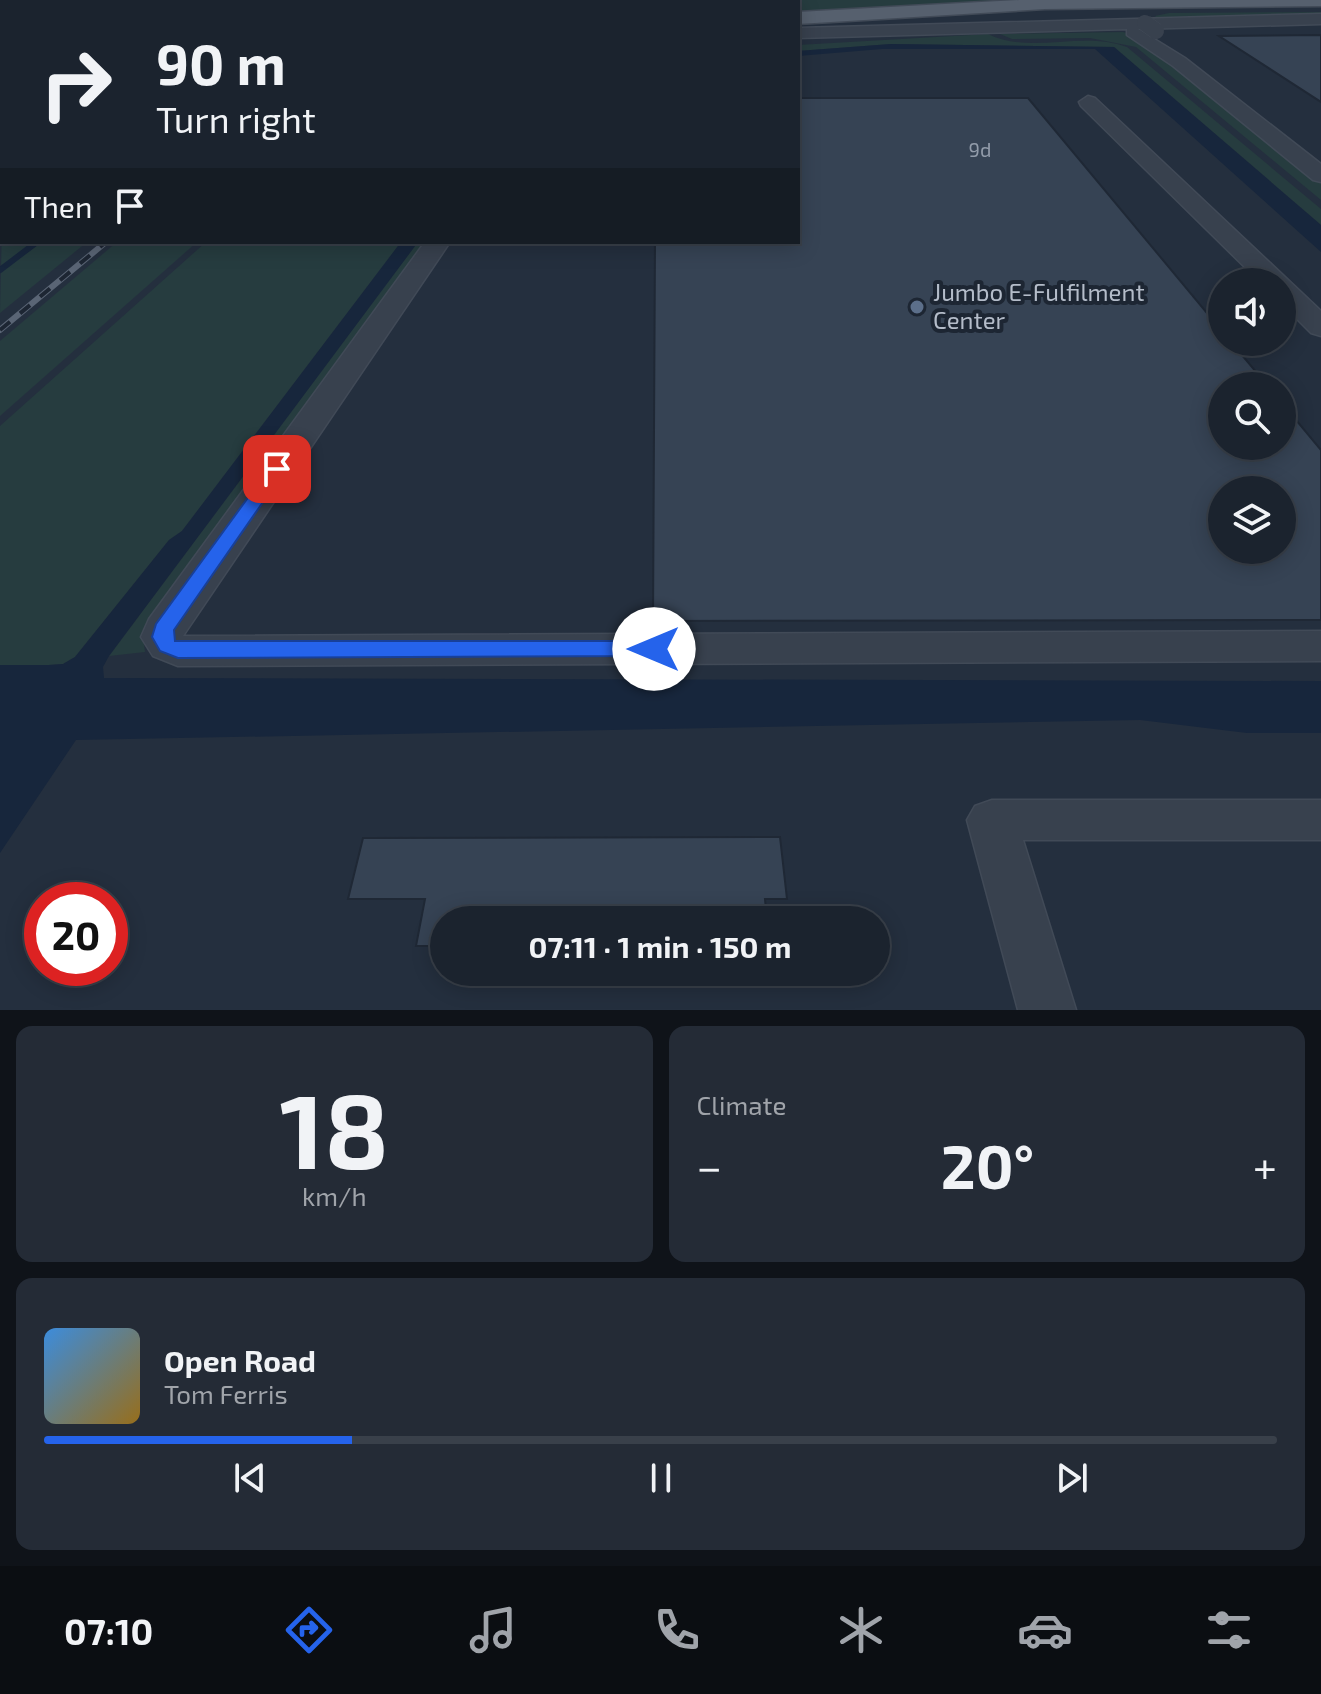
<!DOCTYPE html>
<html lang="en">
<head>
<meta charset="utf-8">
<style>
	body { margin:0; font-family:"Exo 2",sans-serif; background:#242b36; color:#f1f3f6; height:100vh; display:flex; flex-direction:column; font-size:30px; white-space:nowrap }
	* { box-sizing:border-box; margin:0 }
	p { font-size:26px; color:#a0a4aa }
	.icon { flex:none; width:44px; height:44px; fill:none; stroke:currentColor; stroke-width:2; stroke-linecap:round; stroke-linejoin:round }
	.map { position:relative; height:1010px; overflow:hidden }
	.drawer { display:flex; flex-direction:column; gap:16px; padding:16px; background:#0f1319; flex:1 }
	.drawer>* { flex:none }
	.hud { position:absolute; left:0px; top:0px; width:800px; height:244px; box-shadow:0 4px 20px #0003,0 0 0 2px #39404a; background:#1b232e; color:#f1f3f6; overflow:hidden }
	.controls { position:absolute; left:1208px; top:268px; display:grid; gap:16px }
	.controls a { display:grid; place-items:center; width:88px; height:88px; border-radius:50%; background:#1b232e; box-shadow:0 4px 20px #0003,0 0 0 2px #39404a; font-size:40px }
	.speed { position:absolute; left:24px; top:882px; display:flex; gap:16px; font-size:40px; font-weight:700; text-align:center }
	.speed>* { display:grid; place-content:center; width:104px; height:104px; border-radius:50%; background:#1b232e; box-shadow:0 4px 20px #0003,0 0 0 2px #39404a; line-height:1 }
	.speed .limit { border:12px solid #d22; background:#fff; color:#111 }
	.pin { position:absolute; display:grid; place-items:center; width:68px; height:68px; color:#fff; margin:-34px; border-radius:16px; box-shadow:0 4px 12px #0006 }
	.me { position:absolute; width:88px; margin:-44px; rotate:270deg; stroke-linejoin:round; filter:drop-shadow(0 0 6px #0008) }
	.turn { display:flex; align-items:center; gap:28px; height:168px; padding:0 24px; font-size:36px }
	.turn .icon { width:104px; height:104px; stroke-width:2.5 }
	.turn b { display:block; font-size:56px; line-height:68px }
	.then { display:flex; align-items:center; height:76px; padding:0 24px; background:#0003; gap:16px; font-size:30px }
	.big { font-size:60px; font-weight:700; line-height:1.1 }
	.drawer .tile { flex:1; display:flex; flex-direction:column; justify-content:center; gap:12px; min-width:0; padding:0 28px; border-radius:16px; background:#242b36 }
	.drawer .dial { align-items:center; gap:0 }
	.dial b { font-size:104px; line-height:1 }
	.song { display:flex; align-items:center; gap:24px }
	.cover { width:96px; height:96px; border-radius:12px; background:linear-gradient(135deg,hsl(210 70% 55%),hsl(40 70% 35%)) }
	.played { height:8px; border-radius:4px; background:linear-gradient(90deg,#2563eb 25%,#39404a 25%) }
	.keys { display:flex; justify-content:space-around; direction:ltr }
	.heat { display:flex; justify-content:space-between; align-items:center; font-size:44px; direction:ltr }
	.drawer .tiles { flex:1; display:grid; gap:16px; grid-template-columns:1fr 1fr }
	.tile:last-child { grid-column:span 2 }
	.trip { position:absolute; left:430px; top:906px; width:460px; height:80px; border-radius:40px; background:#1b232e; box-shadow:0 4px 20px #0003,0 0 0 2px #39404a; font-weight:700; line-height:80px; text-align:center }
	.tabs { display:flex; height:128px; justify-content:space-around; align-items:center; background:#0b0e12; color:#a0a4aa }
	.tabs .icon { width:56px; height:56px }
	.tabs .current { color:#2563eb }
	.tabs b { font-size:36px; color:#f1f3f6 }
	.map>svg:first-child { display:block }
	.green { fill:#263c3f }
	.water { fill:#17263c }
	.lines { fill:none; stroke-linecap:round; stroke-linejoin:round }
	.stream { stroke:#17263c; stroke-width:6 }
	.building { fill:#364354; stroke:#1f2835; stroke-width:2; fill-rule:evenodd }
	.minor-casing { stroke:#414a57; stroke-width:3 }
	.major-casing { stroke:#414a57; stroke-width:3 }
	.highway-casing { stroke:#434c59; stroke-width:3 }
	.minor { fill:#38414e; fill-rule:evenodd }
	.major { fill:#56606e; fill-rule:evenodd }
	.highway { fill:#746855; fill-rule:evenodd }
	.rail-casing { stroke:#5a6575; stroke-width:6 }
	.rail { stroke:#1d2633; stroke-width:4; stroke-dasharray:13; stroke-linecap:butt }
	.minor-bridge-casing { stroke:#414a57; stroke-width:17; stroke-linecap:butt }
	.minor-bridge { stroke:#38414e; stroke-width:16 }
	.route { fill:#2563eb; stroke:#184099; stroke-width:2 }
	.service-dot { fill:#5c6f8a; stroke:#1d2633; stroke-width:3 }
	.labels { text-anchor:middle; stroke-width:8; stroke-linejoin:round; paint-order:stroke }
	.far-number-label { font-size:20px; fill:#929caa }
	.far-poi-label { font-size:24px; fill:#b4bcc9; stroke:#1d2633; text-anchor:start }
</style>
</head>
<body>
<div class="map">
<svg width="1321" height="1010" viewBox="0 0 1321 1010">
	<rect width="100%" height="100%" fill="#242f3e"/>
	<!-- green -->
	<g class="green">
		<path d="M456,0H1091L798,14V2H444Z"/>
		<path d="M1321,12V17L1160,22L1155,16L1169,13Z"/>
		<path d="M1123,32L1135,36L1321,180V200L1136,47L1090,38L1012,39L1000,34Z"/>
		<path d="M988,34C1029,55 1083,30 1127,47L1321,209V225L1114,47L891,44L798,51V45Z"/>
		<path d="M2,224V242H87L0,313Z"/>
		<path d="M117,242H197L0,416V341Z"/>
		<path d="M206,242H401L182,531L169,540L75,657L63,664L49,665H0V426Z"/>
		<path d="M418,242H428L143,637L145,652L109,656Z"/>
	</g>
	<!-- water -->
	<g class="water">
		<path d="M891,44L1114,47L1321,225V252L1095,49H882L798,56V51Z"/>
		<path d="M401,242H418L109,656L103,667L104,678L1321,681V733H1247L1140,720L76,740L0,853V665H49L63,664L75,657L169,540L182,531Z"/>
	</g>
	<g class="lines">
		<!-- stream -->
		<path class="stream" d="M0,270L37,242"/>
	</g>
	<!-- building -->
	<g class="building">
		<path d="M1321,35V102L1219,36Z"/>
		<path d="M798,98H1028L1222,331V342H1231L1268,386H1222V446H1282V403L1321,450V620L653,621L655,242H798ZM1222,490H1282V550H1222Z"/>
		<path d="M780,837L787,899H765L767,920H444V946H416L425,899H348L363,838Z"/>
	</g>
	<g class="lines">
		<!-- minor casing -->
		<g class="minor-casing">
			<g id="minor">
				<path d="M1321,14V24L1138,29L1185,58L1321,164V182L1313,180L1173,66L1127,35V29L798,38V28Z"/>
				<rect x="0" y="49" width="2" height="10"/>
				<path d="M1088,96L1095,98L1321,311V336L1311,333L1282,304V282H1260L1081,106L1079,102Z"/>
				<path d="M425,242H450L183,636L1321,631V661L178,666L153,656L141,637L149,619Z"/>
				<path d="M992,800H1321V840H1023L1076,1010H1018L967,820L975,806Z"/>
			</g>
		</g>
		<!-- major casing -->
		<g class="major-casing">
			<path id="major" d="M1020,0H1321V6L1045,9L798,24V12Z"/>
		</g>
		<!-- highway casing -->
		<g class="highway-casing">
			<g id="highway">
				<path d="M169,0H190L168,2Z"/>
				<path d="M206,0H227L205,2Z"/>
				<path d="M280,0H300L279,2Z"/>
				<rect x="0" y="38" width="2" height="12"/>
				<path d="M2,91V106L0,107V92Z"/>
				<path d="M0,195H2L0,214Z"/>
			</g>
		</g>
		<!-- minor -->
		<use href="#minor" class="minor"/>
		<!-- major -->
		<use href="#major" class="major"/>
		<!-- highway -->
		<use href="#highway" class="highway"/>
		<!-- rail casing -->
		<g class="rail-casing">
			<path id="rail" d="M0,330L106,242"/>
		</g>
		<!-- rail -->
		<use href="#rail" class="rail"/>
		<!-- minor-bridge casing -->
		<g class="minor-bridge-casing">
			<path id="minor-bridge" d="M1145,23L1156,31"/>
		</g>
		<!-- minor-bridge -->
		<use href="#minor-bridge" class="minor-bridge"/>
	</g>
	<!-- route -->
	<path class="route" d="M277,464L286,469L174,630L175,641H654L662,644L665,649L662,654L654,656L178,658L160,651L152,637L156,624L271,466Z"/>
	<!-- markers -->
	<circle class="service-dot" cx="917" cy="307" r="8"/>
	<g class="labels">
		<!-- far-number labels -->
		<g class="far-number-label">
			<text x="980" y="157">9d</text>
		</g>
		<!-- far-poi labels -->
		<g class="far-poi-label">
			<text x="933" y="301">Jumbo E-Fulfilment<tspan x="933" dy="28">Center</tspan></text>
		</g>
	</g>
</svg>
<div class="controls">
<a><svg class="icon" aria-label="sound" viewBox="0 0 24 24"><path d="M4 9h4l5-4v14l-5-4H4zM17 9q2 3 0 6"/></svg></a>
<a><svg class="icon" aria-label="search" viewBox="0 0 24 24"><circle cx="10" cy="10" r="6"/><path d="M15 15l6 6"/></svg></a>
<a><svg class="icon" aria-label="layers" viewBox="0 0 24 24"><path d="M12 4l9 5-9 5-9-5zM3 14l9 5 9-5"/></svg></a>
</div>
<div class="speed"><div class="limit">20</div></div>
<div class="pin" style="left:277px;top:469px;background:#d93025"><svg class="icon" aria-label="arrive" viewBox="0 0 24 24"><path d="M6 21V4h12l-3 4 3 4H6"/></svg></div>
<svg class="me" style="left:654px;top:649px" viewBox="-20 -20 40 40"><circle r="19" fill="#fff"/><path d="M0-13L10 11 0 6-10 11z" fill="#2563eb"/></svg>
<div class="trip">07:11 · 1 min · 150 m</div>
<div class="hud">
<div class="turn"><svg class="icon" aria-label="right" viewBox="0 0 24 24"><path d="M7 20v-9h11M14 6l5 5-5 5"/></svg><div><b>90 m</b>Turn right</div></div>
<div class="then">Then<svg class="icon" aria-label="arrive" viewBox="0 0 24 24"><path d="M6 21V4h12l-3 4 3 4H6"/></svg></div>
</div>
</div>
<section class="drawer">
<div class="tiles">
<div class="tile dial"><b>18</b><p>km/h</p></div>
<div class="tile"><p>Climate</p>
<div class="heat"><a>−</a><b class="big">20°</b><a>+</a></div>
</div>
<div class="tile">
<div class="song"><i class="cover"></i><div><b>Open Road</b><p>Tom Ferris</p></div></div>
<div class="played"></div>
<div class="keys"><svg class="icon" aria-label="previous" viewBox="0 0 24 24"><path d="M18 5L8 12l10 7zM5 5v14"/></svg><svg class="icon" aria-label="pause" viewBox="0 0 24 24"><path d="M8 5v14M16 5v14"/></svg><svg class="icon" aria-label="next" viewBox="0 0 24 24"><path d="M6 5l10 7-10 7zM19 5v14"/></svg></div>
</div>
</div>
</section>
<nav class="tabs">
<b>07:10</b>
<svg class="icon current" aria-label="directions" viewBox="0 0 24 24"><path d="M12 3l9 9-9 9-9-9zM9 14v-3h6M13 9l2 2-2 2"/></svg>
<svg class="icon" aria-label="music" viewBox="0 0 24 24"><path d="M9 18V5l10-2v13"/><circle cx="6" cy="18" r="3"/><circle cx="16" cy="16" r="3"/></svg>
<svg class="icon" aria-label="phone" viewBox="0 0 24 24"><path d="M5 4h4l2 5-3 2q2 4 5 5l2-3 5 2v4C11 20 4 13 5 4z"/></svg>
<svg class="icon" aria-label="climate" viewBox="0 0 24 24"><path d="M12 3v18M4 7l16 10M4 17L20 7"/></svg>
<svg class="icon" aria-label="car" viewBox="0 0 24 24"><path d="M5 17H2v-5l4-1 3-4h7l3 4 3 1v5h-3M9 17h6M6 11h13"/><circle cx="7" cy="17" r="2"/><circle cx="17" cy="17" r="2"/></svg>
<svg class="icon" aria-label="filters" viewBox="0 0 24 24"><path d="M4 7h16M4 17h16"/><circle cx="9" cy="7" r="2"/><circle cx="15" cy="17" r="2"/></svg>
</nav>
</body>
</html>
